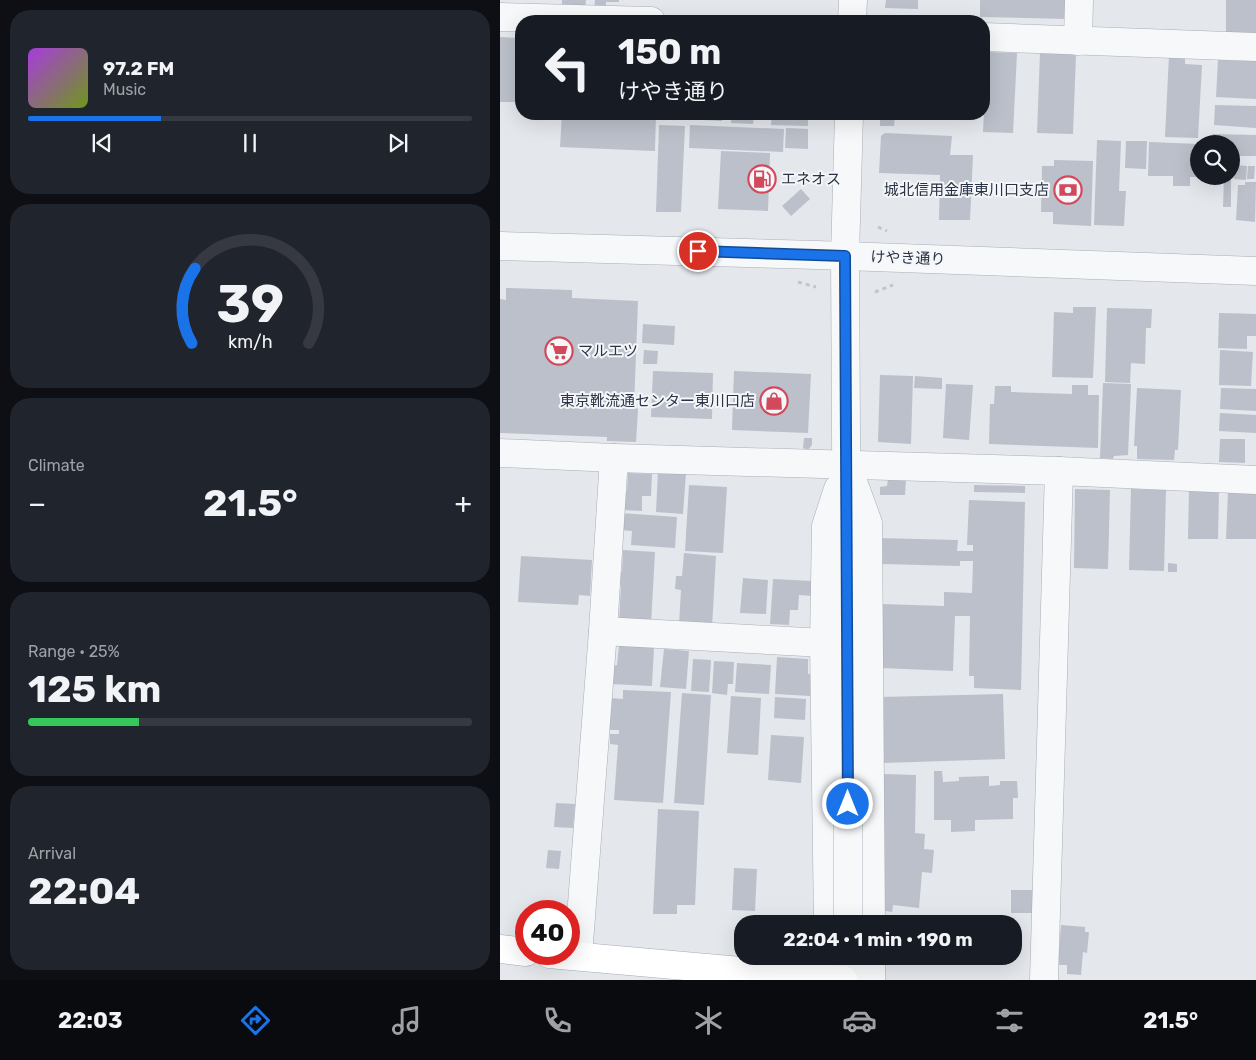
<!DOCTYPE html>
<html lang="en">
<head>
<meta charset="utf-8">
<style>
	body { margin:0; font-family:Rubik,"Noto Sans JP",sans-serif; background:#20242c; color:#f1f3f6; height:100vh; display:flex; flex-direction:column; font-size:19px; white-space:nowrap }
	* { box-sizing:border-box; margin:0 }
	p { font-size:16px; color:#9ea1a6 }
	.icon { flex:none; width:28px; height:28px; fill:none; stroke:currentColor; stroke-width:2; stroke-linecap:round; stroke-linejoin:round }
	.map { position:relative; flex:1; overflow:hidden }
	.drawer { display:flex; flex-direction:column; gap:10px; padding:10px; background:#0d0f14; width:500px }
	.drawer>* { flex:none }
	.hud { position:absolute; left:15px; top:15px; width:475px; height:105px; border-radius:20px; box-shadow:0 5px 20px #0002; background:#171b24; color:#f1f3f6; overflow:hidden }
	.tools { position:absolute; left:690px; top:135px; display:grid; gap:10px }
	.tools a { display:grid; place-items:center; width:50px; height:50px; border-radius:50%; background:#171b24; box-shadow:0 5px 20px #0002; font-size:25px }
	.speed { position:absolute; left:15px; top:900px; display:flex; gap:10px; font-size:25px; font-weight:700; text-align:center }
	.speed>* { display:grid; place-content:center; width:65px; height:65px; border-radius:50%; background:#171b24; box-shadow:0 5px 20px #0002; line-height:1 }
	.speed .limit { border:8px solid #d22; background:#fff; color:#111 }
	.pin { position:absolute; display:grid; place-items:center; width:42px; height:42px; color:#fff; margin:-21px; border:2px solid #fff; border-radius:50%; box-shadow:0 1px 5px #0007 }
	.me { position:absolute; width:55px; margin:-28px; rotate:0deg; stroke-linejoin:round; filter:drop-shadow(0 0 4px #0008) }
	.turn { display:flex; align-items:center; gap:18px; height:105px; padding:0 20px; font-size:22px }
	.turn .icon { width:65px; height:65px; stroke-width:2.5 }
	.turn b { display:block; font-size:35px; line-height:42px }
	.big { font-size:38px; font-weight:700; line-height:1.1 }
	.drawer .tile { flex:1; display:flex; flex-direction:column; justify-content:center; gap:8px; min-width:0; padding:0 18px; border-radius:20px; background:#20242c }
	.drawer .dial { align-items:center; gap:0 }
	.dial svg { height:130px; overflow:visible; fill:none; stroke:#363941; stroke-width:7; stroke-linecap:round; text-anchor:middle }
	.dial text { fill:#f1f3f6; stroke:none }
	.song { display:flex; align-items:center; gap:15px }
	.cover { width:60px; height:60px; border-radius:8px; background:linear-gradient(135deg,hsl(280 70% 55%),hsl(80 70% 35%)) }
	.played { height:5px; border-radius:2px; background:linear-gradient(90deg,#1a73e8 30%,#363941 30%) }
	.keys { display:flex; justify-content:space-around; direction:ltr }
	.heat { display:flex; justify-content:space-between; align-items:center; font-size:28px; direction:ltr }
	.charge { height:8px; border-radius:4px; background:linear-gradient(90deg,#34c759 25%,#363941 0) }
	.trip { position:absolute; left:234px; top:915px; width:288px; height:50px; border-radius:20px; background:#171b24; box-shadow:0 5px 20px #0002; font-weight:700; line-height:50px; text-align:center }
	.tab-bar { display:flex; height:80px; justify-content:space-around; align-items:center; background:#090b0e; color:#9ea1a6 }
	.tab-bar .icon { width:35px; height:35px }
	.tab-bar .active { color:#1a73e8 }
	.tab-bar b { font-size:22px; color:#f1f3f6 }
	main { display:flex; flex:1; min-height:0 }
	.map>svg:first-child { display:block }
	.building { fill:#bbc0ca }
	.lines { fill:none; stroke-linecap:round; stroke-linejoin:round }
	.minor-casing { stroke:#a9aeb7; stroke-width:29 }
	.major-casing { stroke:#a3abb8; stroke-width:29 }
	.path { stroke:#c2c5cb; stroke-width:3; stroke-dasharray:4 4; stroke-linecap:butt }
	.minor { stroke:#f7f8fa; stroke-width:28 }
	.major { stroke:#fff; stroke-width:28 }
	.minor-bridge-casing { stroke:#a9aeb7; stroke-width:29; stroke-linecap:butt }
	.minor-bridge { stroke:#f7f8fa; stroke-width:28 }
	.route-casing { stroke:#114b97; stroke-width:12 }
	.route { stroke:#1a73e8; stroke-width:9 }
	.labels { text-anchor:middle; stroke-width:4; stroke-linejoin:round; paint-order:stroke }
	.poi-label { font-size:15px; fill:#2b3445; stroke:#f4f6f9; text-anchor:start }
	.street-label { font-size:15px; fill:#2b3445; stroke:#f4f6f9 }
</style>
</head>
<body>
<main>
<section class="drawer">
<div class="tile">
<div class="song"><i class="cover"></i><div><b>97.2 FM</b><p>Music</p></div></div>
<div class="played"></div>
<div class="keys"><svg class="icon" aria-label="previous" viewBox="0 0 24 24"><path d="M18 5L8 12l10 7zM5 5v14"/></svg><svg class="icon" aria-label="pause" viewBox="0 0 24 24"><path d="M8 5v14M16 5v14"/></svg><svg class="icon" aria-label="next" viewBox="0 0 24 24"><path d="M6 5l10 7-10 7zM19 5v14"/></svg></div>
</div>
<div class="tile dial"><svg viewBox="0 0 100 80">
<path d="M14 69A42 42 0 1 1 86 69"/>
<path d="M14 69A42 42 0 0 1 16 23" stroke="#1a73e8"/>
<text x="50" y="56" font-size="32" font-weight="700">39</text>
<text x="50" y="72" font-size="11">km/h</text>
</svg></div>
<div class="tile"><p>Climate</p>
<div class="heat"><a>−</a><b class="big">21.5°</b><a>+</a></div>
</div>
<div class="tile"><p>Range · 25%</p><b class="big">125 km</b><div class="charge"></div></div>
<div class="tile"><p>Arrival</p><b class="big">22:04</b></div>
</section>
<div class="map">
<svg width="756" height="980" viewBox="0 0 756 980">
	<rect width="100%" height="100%" fill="#e4e7ec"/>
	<!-- building -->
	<g class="building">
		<path d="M62,0H86L85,10H62Z"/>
		<path d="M95,0H119V2H106V10H94Z"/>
		<path d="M386,0H418V9L385,8Z"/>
		<path d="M480,0H568V19L480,17Z"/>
		<path d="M726,0H756V33H745V36L726,35Z"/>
		<path d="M0,37L21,38V102H0Z"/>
		<path d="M487,52L517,53L513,133L483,132Z"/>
		<path d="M540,53L576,54L573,134L537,133Z"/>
		<path d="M669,55H685V64L702,65L698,138L665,137Z"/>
		<path d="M718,60L756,61V99L716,97Z"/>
		<path d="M715,105L756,106V128L714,125Z"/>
		<path d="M62,114H156L155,151L60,147Z"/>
		<path d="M184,114H222V121L184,119Z"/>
		<path d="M232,114H254L253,124L231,123Z"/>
		<path d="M272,114H308V126L271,125Z"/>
		<path d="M380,114H395L394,126H380Z"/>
		<path d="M159,125L185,126L181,212H156Z"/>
		<path d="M190,125L284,129L283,152L189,148Z"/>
		<path d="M286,128L308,129V149L285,148Z"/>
		<path d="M385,133L452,136L450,155H473L470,220H439L440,175L379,173L381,136Z"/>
		<path d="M712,134L756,135V156H731V144H712Z"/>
		<path d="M597,140L621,141L619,191H626L624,226L594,225Z"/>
		<path d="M626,141H647L646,169L625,168Z"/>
		<path d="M649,142L699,144V177H690V186H673V176H648Z"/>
		<path d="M221,151L270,153L268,211L218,209Z"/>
		<path d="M554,160L593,161L591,226L553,224V212H541L542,166H554Z"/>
		<path d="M735,165L747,166L746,180L734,179Z"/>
		<path d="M748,166H755L754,179H747Z"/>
		<path d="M724,176H731V207H723Z"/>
		<path d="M745,182H756L755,222L736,220L738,185H745Z"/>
		<path d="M301,189L310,199L291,216L282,206Z"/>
		<path d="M6,288L72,290V298L138,301L134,407L138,409L136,442L107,441V437L0,433V299L6,300Z"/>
		<path d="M573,307H596L593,378L552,377L554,312L573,313Z"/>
		<path d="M607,308L652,309L651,328H646L645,364L631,363L630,383L605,382Z"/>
		<path d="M719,313L756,314V336H747V349L718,348Z"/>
		<path d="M143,324L175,326L174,345L142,343Z"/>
		<path d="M144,350L158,351L157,364H143Z"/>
		<path d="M720,350L753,352L751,386L719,385Z"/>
		<path d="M153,371L213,373L212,419L151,417Z"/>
		<path d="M234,371L311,374L308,433L232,430Z"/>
		<path d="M380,375L413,376L411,444L378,442Z"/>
		<path d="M415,376L442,378V389L414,388Z"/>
		<path d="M603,383L631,384L628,455L614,456L613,459L600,458Z"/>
		<path d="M446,384L473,385L469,440L443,438Z"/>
		<path d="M572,385H588V395H599L598,448L489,444L490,404H494L495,386H511V392L572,394Z"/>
		<path d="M637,388L681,390L678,450H675L674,460L637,459V446H634Z"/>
		<path d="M721,388L756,389V411L720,409Z"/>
		<path d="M720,413L756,415V433L719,431Z"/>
		<path d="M304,438H312V445L308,450L303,448Z"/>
		<path d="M720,439H745V463L719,462Z"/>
		<path d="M158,471L186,473L183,514L156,512Z"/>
		<path d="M128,473L152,474L151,496H142V511L122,510L123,491H127Z"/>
		<path d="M388,479H406L405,495H380V487L387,486Z"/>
		<path d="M189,485L227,487L223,553L185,551Z"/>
		<path d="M474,485L525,486V493L474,492Z"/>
		<path d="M689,488H719L718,539H688Z"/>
		<path d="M575,489L610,490L608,569L574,568Z"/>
		<path d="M631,489L666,490L664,571L629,570Z"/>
		<path d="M728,492L756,493V539H726Z"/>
		<path d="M469,500L525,502L521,690L474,688V676H469L470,616H455L453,671L380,668L382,604L444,606V592L472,593L473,561H460V566L382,564L377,558L378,538L458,540L457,551H473V545H467Z"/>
		<path d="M121,513L177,517L175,548L131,545L132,531L119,530Z"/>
		<path d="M123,550L155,552L151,624L119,622L121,585H115L116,572H122Z"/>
		<path d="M184,553L216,556L212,627L179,625L181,590L175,589L176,576H182Z"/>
		<path d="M21,556L92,560L90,596L79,595L78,605L18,602Z"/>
		<path d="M668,563L677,564V572H668Z"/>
		<path d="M243,578L268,580L266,614L240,613Z"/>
		<path d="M273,579L312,581V596L299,595L298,610H290L289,625L270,624Z"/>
		<path d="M119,646L154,647L152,686L110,684L111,666L117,665Z"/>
		<path d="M164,649L189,651L186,689L160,687Z"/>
		<path d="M277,657L308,659V674H311L310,696L275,694Z"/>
		<path d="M193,659L211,660L209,692L191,691Z"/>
		<path d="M214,661L234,662L233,684H228L227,695L212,693Z"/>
		<path d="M237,663L271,665L269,694L235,692Z"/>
		<path d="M123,690L171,692L163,803L114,800L118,745L110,744V734H119V730H107L109,698L123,699Z"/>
		<path d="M182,693L211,695L204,805L174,803Z"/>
		<path d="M503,694L505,759L383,763L381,697Z"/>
		<path d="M231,696L261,698L258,755L227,753Z"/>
		<path d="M275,697L306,699L305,720L274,718Z"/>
		<path d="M271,735L304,737L301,783L268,780Z"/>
		<path d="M434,771H442L443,782L459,781V777L489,776V786L500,785V781H517L518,798H513V819L475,820V831L451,832V820H434Z"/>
		<path d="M383,774L416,775L415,833L425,834L424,849L434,850L432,873L422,872L419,908L393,905L392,912L380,910Z"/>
		<path d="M56,803L75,804L73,828L54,827Z"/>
		<path d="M158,809L199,811L195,905H177V914H153Z"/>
		<path d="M48,850L61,851L59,869L46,868Z"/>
		<path d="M234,868L257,869L255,911L232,910Z"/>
		<rect x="511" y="890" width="23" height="23"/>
		<path d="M561,925L585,927V932H589L587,953L583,952L581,975L567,974V965H558Z"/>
	</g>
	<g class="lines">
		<!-- minor casing -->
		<g class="minor-casing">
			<g id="minor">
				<path d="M0,17L151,21"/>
				<path d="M352,21L353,0"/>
				<path d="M484,37L756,47"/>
				<path d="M578,41L579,0"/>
				<path d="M0,246L317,255L756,271"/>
				<path d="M0,453L114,458L559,471L756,480"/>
				<path d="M352,479L368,523L371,924"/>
				<path d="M103,631L324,643"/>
				<path d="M348,784L345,256L349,114"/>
				<path d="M328,924L324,643L326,526L338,489"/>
				<path d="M78,956L103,631L114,458"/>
				<path d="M328,956L329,980"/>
				<path d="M348,956V980"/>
				<path d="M371,956V980"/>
				<path d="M544,980L559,471"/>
			</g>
		</g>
		<!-- major casing -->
		<g class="major-casing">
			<g id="major">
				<path d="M0,949L26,952"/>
				<path d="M49,954L343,980"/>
			</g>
		</g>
		<!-- path -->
		<g class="path">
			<path d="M378,227L387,231"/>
			<path d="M298,282L316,287"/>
			<path d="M375,292L393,285"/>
		</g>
		<!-- minor -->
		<use href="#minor" class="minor"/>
		<!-- major -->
		<use href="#major" class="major"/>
		<!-- minor-bridge casing -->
		<g class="minor-bridge-casing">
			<path id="minor-bridge" d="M348,924V784"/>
		</g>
		<!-- minor-bridge -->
		<use href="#minor-bridge" class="minor-bridge"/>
	</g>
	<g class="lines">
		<!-- route casing -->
		<g class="route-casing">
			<path id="route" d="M198,251L345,256L348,804"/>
		</g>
		<!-- route -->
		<use href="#route" class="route"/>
	</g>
	<!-- icons -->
	<defs>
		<g id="fuel-ring" transform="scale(1.4375)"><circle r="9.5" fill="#f4f6f9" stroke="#d1495b" stroke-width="1.5"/><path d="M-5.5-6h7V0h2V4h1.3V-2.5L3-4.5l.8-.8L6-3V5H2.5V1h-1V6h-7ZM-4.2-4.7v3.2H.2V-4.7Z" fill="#d1495b"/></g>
		<g id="bank-ring" transform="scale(1.4375)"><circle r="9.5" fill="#f4f6f9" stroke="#d1495b" stroke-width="1.5"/><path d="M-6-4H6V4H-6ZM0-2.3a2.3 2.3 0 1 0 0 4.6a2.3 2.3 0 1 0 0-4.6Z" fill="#d1495b"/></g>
		<g id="supermarket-ring" transform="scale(1.4375)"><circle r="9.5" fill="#f4f6f9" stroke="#d1495b" stroke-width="1.5"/><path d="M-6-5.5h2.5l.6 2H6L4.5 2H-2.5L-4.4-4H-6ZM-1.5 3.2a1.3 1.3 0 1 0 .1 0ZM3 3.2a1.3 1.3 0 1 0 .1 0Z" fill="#d1495b"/></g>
		<g id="shop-ring" transform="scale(1.4375)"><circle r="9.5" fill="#f4f6f9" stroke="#d1495b" stroke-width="1.5"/><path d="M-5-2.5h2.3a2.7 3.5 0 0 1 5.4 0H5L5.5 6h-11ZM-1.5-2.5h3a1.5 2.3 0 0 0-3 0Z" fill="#d1495b"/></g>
	</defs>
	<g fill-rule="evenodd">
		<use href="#fuel-ring" x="262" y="179"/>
		<use href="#bank-ring" x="568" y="190"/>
		<use href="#supermarket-ring" x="59" y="351"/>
		<use href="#shop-ring" x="274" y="401"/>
	</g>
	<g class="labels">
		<!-- poi labels -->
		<g class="poi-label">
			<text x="281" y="184">エネオス</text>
			<text x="549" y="195" text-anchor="end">城北信用金庫東川口支店</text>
			<text x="78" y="356">マルエツ</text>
			<text x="255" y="406" text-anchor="end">東京靴流通センター東川口店</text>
		</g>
		<!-- street labels -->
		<g class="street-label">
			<text transform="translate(408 258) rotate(2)" y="5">けやき通り</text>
		</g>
	</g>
</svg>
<div class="tools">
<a><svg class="icon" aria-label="search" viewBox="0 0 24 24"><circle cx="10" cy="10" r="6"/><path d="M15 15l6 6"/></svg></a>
</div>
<div class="speed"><div class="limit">40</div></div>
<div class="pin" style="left:198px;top:251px;background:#d93025"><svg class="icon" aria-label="arrive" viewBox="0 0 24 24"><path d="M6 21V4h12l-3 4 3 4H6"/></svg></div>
<svg class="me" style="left:348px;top:804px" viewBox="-20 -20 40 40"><circle r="17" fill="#1a73e8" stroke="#fff" stroke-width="3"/><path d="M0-11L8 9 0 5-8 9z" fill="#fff"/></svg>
<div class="trip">22:04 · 1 min · 190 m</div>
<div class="hud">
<div class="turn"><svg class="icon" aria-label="left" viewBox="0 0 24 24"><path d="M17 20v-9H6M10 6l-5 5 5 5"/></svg><div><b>150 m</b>けやき通り</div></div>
</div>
</div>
</main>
<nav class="tab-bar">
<b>22:03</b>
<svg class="icon active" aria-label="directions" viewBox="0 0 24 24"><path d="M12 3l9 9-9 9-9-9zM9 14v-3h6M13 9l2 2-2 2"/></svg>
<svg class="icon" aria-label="music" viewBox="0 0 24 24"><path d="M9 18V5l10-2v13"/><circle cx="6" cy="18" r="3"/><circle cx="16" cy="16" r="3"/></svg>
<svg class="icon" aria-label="phone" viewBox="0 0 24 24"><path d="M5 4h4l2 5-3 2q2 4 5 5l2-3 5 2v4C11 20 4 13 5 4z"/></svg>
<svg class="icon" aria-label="climate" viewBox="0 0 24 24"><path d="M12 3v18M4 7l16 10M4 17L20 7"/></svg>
<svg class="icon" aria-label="car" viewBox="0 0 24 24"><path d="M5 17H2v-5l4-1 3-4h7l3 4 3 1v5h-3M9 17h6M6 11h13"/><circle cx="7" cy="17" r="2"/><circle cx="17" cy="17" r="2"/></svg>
<svg class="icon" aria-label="filters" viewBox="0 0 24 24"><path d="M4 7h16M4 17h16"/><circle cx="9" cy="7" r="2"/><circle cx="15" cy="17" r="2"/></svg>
<b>21.5°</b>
</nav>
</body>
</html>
